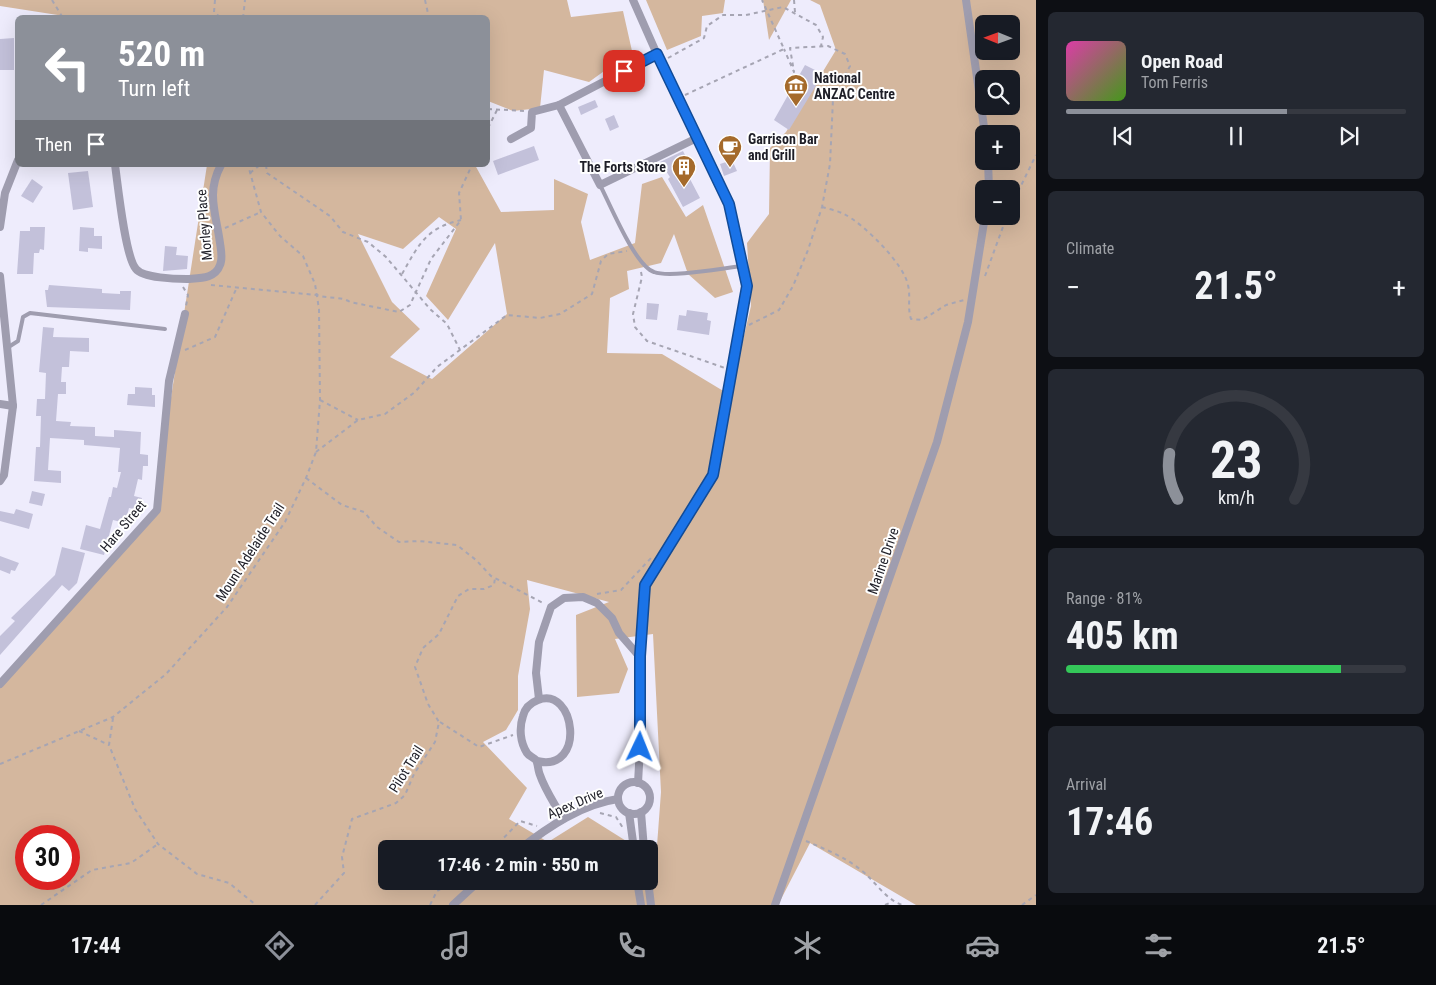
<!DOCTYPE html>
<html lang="en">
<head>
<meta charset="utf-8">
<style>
	body { margin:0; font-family:"Roboto Condensed",sans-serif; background:#242831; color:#f1f3f6; height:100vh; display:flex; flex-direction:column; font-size:19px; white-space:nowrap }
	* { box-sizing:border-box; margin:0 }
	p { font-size:16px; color:#9ea1a6 }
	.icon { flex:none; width:28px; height:28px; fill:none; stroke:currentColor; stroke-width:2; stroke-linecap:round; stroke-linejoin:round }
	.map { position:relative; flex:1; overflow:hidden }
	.panel { display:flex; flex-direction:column; gap:12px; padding:12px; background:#0d0f14; width:400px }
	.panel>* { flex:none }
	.guide { position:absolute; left:15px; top:15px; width:475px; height:152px; border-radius:8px; box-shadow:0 5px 20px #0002; background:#8c9099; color:#fff; overflow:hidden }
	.needle { width:32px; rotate:271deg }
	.tools { position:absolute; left:975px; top:15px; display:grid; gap:10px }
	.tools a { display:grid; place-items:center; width:45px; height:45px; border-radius:8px; background:#171b24; box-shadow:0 5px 20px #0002; font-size:25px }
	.speed { position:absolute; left:15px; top:825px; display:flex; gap:10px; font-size:25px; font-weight:700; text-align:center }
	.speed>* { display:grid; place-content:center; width:65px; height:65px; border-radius:50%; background:#171b24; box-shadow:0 5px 20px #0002; line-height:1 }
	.speed .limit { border:8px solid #d22; background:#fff; color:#111 }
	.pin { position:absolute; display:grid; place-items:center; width:42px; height:42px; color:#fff; margin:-21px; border-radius:10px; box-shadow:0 2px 8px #0006 }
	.me { position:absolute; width:55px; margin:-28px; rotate:2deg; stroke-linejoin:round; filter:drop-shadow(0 0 4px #0008) }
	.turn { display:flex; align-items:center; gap:18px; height:105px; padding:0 20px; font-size:22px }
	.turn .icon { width:65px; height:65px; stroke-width:2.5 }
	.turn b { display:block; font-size:35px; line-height:42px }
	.then { display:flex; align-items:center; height:48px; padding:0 20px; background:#0003; gap:10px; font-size:19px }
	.big { font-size:38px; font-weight:700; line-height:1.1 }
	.panel .card { flex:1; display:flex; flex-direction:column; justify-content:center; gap:8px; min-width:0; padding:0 18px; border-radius:8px; background:#242831 }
	.panel .dial { align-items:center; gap:0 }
	.dial svg { height:130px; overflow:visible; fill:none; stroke:#363941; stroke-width:7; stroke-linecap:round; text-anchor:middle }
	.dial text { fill:#f1f3f6; stroke:none }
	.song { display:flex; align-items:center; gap:15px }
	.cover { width:60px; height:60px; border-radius:8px; background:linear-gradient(135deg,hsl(320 70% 55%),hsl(100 70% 35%)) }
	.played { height:5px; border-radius:2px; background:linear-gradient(90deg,#8c9099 65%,#363941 65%) }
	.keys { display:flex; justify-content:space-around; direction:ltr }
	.heat { display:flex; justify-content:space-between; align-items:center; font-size:28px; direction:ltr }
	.charge { height:8px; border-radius:4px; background:linear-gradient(90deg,#34c759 81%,#363941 0) }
	.trip { position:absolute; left:378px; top:840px; width:280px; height:50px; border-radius:8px; background:#171b24; box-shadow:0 5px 20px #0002; font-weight:700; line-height:50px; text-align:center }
	.dock { display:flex; height:80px; justify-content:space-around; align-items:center; background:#090b0e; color:#9ea1a6 }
	.dock .icon { width:35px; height:35px }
	.dock .active { color:#8c9099 }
	.dock b { font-size:22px; color:#f1f3f6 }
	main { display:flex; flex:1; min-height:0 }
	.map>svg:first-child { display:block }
	.green { fill:#d4b79e; fill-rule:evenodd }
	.building { fill:#c3c1da }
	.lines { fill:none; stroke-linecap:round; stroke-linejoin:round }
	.path { stroke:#a6a5b3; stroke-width:2; stroke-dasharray:4 4; stroke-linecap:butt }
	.lane { stroke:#9f9daf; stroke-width:4 }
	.street { stroke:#9f9daf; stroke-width:8 }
	.route-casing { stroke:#114b97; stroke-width:12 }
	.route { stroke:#1a73e8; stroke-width:9 }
	.labels { text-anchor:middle; stroke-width:4; stroke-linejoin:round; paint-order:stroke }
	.poi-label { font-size:14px; font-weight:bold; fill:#1e1e27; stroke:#fff; text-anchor:start }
	.street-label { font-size:14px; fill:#1e1e27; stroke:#fff }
</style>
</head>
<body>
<main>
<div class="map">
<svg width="1036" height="905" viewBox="0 0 1036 905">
	<rect width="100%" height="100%" fill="#eeecfc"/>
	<!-- green -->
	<g class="green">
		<path d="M0,0H567L571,17L623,11L632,51L589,82L544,70L540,108L513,111L488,101V18H77L0,6Z"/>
		<path d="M646,0H725L723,13L702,16L701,36L667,50Z"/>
		<path d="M763,0H791L769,40Z"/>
		<path d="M810,0H1036V905H916L810,843L778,905H0V683L153,514L207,165H475L501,212L554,210V179L588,194L581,222L590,260L635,243L642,184L662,177L686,217L703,205L733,292L715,298L688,274L674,234L661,263L627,271L629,289L610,298L607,353L662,354L730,395L751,306L747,243L769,214L770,148L786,132L836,50L820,5ZM984,24H1011V51H984ZM984,79H1011V106H984ZM984,134H1011V161H984ZM984,189H1011V216H984ZM439,217L456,229L426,296L448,320L495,243L507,314L432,379L390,357L420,329L392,302L358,234L403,249ZM527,580L609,602L576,615L577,697L619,693L628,669L615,639L653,634L661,792L656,859L649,855V881H386V849H639L588,817L548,842L509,819L527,788L483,742L506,730L518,710V676L530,609ZM26,836H69V879H26Z"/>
	</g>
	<!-- building -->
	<g class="building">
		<path d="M14,38V70H0V39Z"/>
		<path d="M805,65L823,74L789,130L774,120Z"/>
		<path d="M595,100L598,107L581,115L578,107Z"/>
		<path d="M614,115L619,127L610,131L605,119Z"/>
		<path d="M534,146L539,160L498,175L493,161Z"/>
		<path d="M683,151L687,159L681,162L700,198L683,207L668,179L670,177L660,162Z"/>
		<path d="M732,160L737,171L724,176L720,164Z"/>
		<path d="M88,171L93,207L73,210L68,173Z"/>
		<path d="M32,179L43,187L33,203L21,196Z"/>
		<path d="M30,227H45L44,250L40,249L39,253H34L33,274H17L20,231H30Z"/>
		<path d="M80,227L94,228V236H102V249L88,248V252L79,251Z"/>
		<path d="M165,246L177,247L176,255L188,256L187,269L163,271Z"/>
		<path d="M49,285L102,289V293L120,294V291H131L130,310L47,307L45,290H48Z"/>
		<path d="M647,303L659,304L657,320L646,319Z"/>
		<path d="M687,310L708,313L707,320L711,321L709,335L677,330L679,315L686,316Z"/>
		<path d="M43,327L54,328L53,337L89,338V352L70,351L69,367H62L61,382H66V394H58L56,421L71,422L70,426L95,427V436L114,437V430L141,432L140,454L148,455V466H143L142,480L138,479L134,496L142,498L139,510L129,508L125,523L113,520L104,555L80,549L86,525L100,529L109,497H111L113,487L117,488L121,472H118L120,448L84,445V440L50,438L48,470L61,471V483L34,481L36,447H40L41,416H36L37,399H45L46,373L39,372Z"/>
		<path d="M135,387L152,388V395H155V407L127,405L128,394H135Z"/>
		<path d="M32,491L45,494L42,506L29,503Z"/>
		<path d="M16,509L33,514L29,529L0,521V511L14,514Z"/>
		<path d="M62,547L85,553L77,583L69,591L62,585L0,655V636L15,621L11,618L55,575Z"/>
		<path d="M0,556L19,563L15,571L11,570L10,574L0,570Z"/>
	</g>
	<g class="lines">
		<!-- path -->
		<g class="path">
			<path d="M52,0L63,18"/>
			<path d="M215,0L214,12L221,18"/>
			<path d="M425,0L429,18"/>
			<path d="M794,0L795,12"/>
			<path d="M243,18L245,0"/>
			<path d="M668,58L704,38L707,26L723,15H746L783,7L816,25L823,37L821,46"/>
			<path d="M685,95L784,49L762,0"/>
			<path d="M488,109L525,111"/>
			<path d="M488,128L497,110"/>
			<path d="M266,165L267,173L330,216L343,232L368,242L386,257L430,309L447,324L460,350"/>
			<path d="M250,173L260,165"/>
			<path d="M1011,206L1036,155"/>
			<path d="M822,207C829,209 838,211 844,214C864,224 904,264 908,285C911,298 907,306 911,319L922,320L946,305L964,300"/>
			<path d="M225,228L261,212"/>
			<path d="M641,272L642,277L633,314L635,327L647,341L725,368"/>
			<path d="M402,274C419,244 426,228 461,220"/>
			<path d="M985,276L1007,216"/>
			<path d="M211,285L317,295C328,299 341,296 350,302L399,312L410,305L431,259L461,220L459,193L472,165"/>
			<path d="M183,287L188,295L186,306"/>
			<path d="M749,325L779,310L793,286L808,250L822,207L830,164L833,99L850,66L845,54L828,46L790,48L794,72L784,49"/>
			<path d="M185,350L215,337L237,287"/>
			<path d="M320,400L358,420"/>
			<path d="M316,452L358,420L385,414L415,392L437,367L507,315L540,318L560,314L592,294L601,261L608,254L627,251"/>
			<path d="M306,478L342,505L364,512L377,527L399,542L419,541L457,545L476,560L491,576L545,604"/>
			<path d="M597,594L621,590L651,558"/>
			<path d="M113,718L109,745L135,809L158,844L197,874L229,883L256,905"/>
			<path d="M440,722L479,747L513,735"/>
			<path d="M79,731L109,745"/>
			<path d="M0,764L113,717L166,674L227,607L285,522L306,478L316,452L320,400L319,309L315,284L303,256L280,236L261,212L248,165"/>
			<path d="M600,813L616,817L623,828"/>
			<path d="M806,841C825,849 845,857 861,870C876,882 884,898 902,905"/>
			<path d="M493,849L520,821L537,826"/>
			<path d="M41,905L92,870L131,863L158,844"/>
			<path d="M315,905L344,873L342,857L352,819L396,803L405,795L414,774L435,742L439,722L428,704L415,667L423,648L439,634L458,596L469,589H484L494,585L495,578"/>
			<path d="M430,905L437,891L454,881"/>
			<path d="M885,905L892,902"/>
			<path d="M1022,905L1036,895"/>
		</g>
		<!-- lane -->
		<g class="lane">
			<path d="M600,185C610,204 635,266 654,272C670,278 723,268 743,266"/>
			<path d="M7,348L18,341L23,317L30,313L165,329"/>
		</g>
		<!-- street -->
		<g class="street">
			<path d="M633,0L656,52L729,204L747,285L713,475L645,585L639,656L641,729L638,783"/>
			<path d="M966,0L985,134"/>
			<path d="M657,54L559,105L600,185L697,138"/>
			<path d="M511,139L531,128L532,112L559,105"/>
			<path d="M988,161L989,189"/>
			<path d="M115,165C118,185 125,257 136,269C143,278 176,279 187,279C200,278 215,279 220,265C223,259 221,250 220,243C216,213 206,193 221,165"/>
			<path d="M0,227L5,193L18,160"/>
			<path d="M0,276L13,406L4,475L0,481"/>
			<path d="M0,404L13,406"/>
			<path d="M0,684L157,510L169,381L185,314"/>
			<path d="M539,699L536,673L539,642L551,607L564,598L583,597L597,603L612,618L619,633L639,656"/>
			<path d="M537,761C587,773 575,685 538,700C530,703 525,708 523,716C519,728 520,742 527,753C529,756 533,757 536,760C538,763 538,771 540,775C545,790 555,804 563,819"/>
			<circle cx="634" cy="798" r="16"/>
			<path d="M641,812L644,849"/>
			<path d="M629,813L634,849"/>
			<path d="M520,849C548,827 582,804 618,799"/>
			<path d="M637,881L641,905"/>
			<path d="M648,881L651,905"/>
			<path d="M453,905L479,881"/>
			<path d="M775,905L937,442L968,322L985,216"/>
		</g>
	</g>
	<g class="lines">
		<!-- route casing -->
		<g class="route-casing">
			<path id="route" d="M624,71L657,54L729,204L747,286L713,475L645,585L640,656V747"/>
		</g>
		<!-- route -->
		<use href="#route" class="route"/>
	</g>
	<!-- icons -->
	<defs>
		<g id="museum-pin" transform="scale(1.25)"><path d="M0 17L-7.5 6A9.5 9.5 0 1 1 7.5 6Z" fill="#a56a2b" stroke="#fff"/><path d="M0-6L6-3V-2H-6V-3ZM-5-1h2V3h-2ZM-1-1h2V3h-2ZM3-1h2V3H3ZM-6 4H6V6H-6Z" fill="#fff"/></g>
		<g id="cafe-pin" transform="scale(1.25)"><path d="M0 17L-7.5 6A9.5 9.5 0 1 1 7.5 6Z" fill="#a56a2b" stroke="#fff"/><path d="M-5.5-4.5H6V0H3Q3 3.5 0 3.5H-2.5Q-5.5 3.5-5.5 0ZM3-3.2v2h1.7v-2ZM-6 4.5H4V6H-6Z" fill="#fff"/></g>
		<g id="building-pin" transform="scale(1.25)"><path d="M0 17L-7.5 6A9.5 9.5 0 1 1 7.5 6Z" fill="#a56a2b" stroke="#fff"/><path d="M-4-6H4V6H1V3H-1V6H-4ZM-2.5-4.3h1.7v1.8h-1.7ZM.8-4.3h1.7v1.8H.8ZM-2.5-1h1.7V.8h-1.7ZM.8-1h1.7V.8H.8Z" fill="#fff"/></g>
	</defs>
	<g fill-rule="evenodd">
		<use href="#museum-pin" x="796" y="86"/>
		<use href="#cafe-pin" x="730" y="147"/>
		<use href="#building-pin" x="684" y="167"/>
	</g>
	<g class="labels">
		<!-- poi labels -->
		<g class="poi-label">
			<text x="814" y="83">National<tspan x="814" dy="16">ANZAC Centre</tspan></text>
			<text x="748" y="144">Garrison Bar<tspan x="748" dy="16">and Grill</tspan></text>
			<text x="666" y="172" text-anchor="end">The Forts Store</text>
		</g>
		<!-- street labels -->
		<g class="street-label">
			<text transform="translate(204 225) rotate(-95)" y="5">Morley Place</text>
			<text transform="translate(123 526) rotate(-50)" y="5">Hare Street</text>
			<text transform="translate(250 552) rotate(-57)" y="5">Mount Adelaide Trail</text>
			<text transform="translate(883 561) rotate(-71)" y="5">Marine Drive</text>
			<text transform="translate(406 769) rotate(-58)" y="5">Pilot Trail</text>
			<text transform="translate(575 803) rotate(-23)" y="5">Apex Drive</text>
		</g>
	</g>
</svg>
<div class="tools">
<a><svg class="needle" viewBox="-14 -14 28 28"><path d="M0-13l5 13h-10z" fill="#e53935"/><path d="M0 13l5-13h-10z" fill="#9ea1a6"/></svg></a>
<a><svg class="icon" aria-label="search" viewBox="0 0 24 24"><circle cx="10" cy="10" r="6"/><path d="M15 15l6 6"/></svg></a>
<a>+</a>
<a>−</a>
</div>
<div class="speed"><div class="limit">30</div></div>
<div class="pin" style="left:624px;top:71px;background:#d93025"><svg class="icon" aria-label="arrive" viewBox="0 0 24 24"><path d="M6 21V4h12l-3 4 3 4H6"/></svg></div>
<svg class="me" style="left:640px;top:747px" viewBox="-20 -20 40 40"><path d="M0-17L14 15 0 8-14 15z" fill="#1a73e8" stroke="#fff" stroke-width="4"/></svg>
<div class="trip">17:46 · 2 min · 550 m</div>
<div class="guide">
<div class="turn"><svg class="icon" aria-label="left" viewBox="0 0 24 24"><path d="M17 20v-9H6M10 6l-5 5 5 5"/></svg><div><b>520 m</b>Turn left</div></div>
<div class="then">Then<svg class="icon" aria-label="arrive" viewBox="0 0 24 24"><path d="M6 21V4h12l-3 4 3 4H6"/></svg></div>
</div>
</div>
<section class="panel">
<div class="card">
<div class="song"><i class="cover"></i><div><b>Open Road</b><p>Tom Ferris</p></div></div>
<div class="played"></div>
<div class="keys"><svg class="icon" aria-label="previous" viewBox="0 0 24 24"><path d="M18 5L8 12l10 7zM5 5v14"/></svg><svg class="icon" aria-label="pause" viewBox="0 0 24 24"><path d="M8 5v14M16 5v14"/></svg><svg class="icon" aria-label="next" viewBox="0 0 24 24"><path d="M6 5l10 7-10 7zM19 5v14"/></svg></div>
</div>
<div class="card"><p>Climate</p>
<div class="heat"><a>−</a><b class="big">21.5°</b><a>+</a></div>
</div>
<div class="card dial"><svg viewBox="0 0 100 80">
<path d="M14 69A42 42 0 1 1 86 69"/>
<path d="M14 69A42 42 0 0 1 9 41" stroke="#8c9099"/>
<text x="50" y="56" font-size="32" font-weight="700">23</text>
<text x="50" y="72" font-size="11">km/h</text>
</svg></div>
<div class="card"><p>Range · 81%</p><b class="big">405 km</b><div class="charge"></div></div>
<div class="card"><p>Arrival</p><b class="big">17:46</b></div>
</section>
</main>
<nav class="dock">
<b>17:44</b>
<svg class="icon active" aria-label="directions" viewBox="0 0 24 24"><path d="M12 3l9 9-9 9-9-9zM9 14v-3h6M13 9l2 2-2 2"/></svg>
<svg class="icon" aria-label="music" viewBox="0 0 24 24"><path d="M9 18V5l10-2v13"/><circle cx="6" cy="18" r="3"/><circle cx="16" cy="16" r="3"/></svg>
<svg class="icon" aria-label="phone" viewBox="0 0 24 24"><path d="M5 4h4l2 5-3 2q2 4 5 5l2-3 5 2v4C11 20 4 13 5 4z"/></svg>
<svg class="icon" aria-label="climate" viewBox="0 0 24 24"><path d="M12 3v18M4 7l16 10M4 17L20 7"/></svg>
<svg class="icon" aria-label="car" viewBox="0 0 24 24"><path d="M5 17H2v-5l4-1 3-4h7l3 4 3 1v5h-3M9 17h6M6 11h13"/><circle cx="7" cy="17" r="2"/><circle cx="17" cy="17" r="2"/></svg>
<svg class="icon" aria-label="filters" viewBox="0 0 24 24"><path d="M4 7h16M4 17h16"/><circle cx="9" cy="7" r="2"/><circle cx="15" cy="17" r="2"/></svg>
<b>21.5°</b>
</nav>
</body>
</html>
